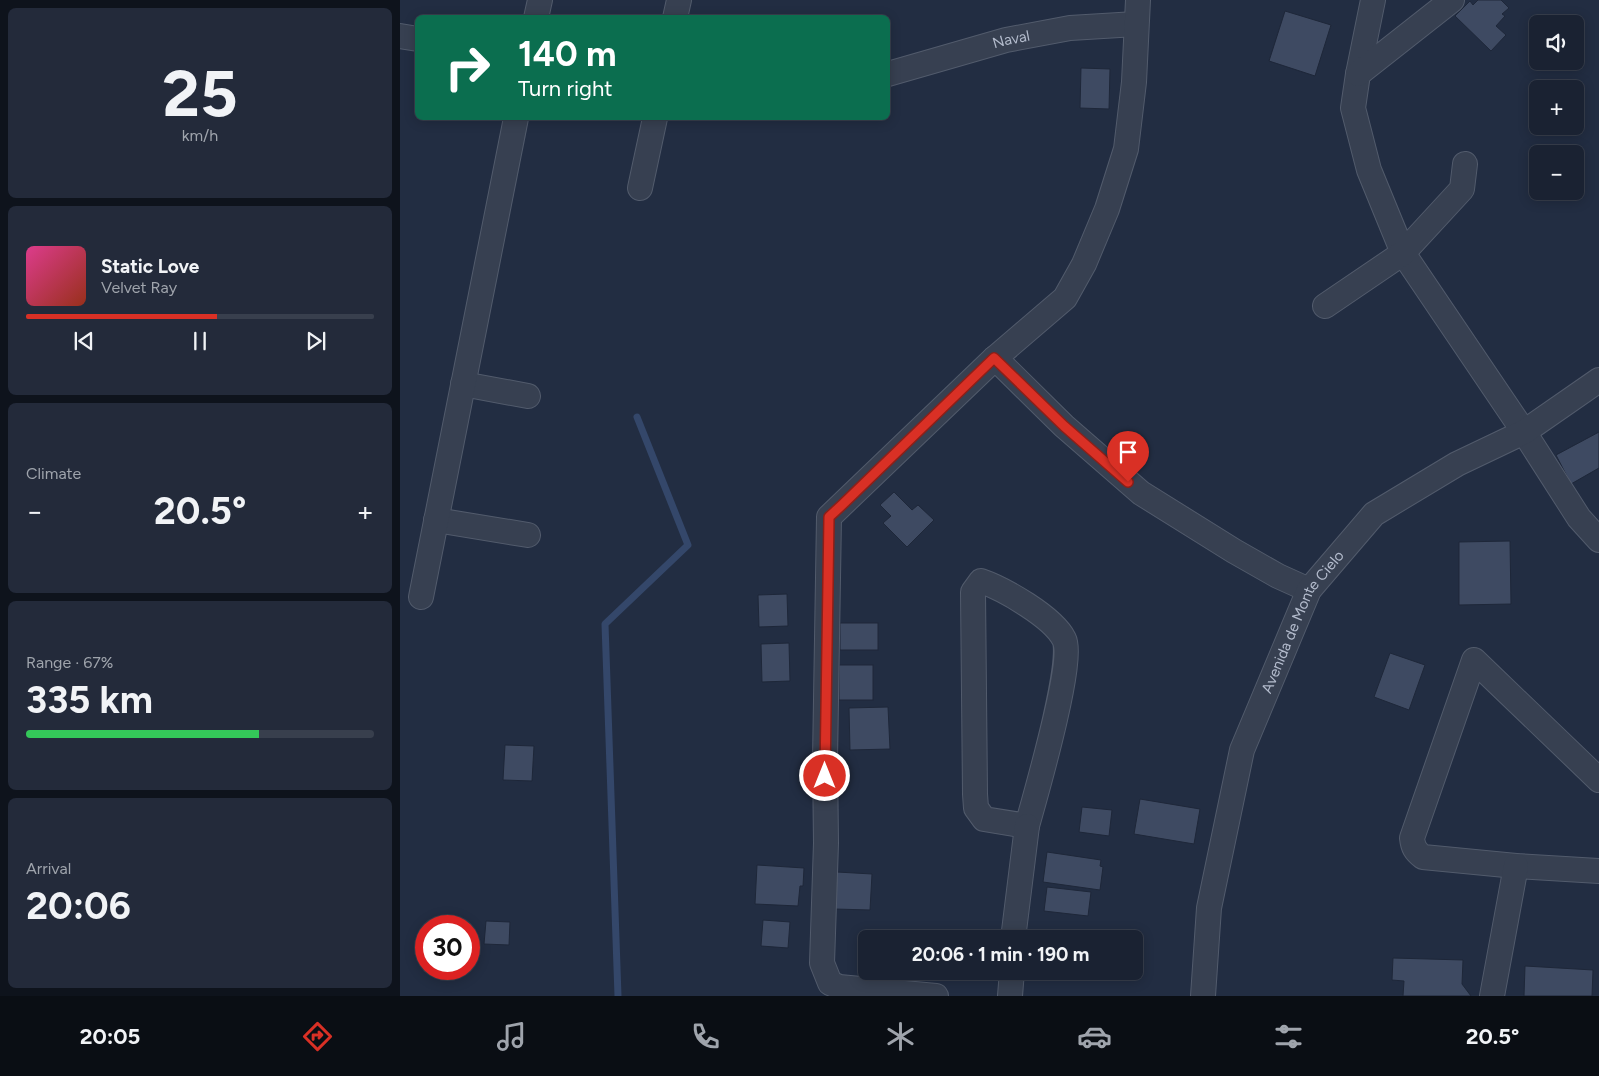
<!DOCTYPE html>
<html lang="en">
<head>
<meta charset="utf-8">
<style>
	body { margin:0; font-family:Figtree,sans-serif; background:#232a3a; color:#f1f3f6; height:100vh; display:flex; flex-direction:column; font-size:19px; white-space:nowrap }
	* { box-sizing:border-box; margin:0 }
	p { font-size:16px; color:#9fa4ac }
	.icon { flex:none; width:28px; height:28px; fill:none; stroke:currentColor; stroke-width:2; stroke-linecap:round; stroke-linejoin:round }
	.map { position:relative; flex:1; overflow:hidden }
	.sheet { display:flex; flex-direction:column; gap:8px; padding:8px; background:#0e131c; width:400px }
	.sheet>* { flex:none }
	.hud { position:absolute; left:15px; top:15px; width:475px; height:105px; border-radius:8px; box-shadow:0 2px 12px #0003,0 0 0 1px #383f4d; background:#0b6e4f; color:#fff; overflow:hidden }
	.fabs { position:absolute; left:1129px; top:15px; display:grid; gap:10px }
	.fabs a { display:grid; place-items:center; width:55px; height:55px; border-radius:8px; background:#1a2232; box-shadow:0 2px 12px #0003,0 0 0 1px #383f4d; font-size:25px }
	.speed { position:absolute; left:15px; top:915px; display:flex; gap:10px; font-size:25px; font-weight:700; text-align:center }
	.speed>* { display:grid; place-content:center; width:65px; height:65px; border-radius:50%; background:#1a2232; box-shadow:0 2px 12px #0003,0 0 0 1px #383f4d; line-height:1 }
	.speed .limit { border:8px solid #d22; background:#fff; color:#111 }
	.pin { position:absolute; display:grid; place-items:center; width:42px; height:42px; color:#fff; margin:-51px -21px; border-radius:50% 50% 50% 0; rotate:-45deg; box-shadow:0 0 5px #0007 }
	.pin .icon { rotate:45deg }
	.me { position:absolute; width:55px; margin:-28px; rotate:0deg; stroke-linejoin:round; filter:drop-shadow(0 0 4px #0008) }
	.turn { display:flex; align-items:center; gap:18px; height:105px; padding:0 20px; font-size:22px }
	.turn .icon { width:65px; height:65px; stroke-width:2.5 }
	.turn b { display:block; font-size:35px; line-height:42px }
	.big { font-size:38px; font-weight:700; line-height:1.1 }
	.sheet .card { flex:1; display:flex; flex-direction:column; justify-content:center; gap:8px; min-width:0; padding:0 18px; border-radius:8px; background:#232a3a }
	.sheet .dial { align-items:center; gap:0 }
	.dial b { font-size:65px; line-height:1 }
	.song { display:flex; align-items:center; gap:15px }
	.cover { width:60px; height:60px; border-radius:8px; background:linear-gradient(135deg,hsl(330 70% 55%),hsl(10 70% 35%)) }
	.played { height:5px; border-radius:2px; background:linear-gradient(90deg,#d93025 55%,#383f4d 55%) }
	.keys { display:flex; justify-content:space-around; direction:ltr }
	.heat { display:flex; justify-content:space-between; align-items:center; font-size:28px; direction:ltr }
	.charge { height:8px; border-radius:4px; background:linear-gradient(90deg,#34c759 67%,#383f4d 0) }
	.trip { position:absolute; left:458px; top:930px; width:285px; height:50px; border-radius:8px; background:#1a2232; box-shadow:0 2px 12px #0003,0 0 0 1px #383f4d; font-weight:700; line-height:50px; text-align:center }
	.menu { display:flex; height:80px; justify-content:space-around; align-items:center; background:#0a0e14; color:#9fa4ac }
	.menu .icon { width:35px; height:35px }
	.menu .on { color:#d93025 }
	.menu b { font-size:22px; color:#f1f3f6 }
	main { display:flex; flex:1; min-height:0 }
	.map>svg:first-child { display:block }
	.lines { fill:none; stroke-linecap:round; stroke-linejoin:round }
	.stream { stroke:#34476a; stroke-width:7 }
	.building { fill:#3e4a62; stroke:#1e2739 }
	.minor-casing { stroke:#525b6c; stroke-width:26 }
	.minor { stroke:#374051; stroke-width:24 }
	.route-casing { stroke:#8d1f18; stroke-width:12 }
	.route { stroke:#d93025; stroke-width:9 }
	.labels { text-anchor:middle; stroke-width:4.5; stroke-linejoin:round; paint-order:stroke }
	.street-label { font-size:15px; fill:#b3bbcc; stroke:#1c2537 }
</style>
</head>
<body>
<main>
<section class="sheet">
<div class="card dial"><b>25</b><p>km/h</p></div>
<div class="card">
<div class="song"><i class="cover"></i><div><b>Static Love</b><p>Velvet Ray</p></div></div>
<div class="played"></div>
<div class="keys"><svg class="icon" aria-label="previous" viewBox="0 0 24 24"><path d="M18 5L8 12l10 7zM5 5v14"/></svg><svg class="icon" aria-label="pause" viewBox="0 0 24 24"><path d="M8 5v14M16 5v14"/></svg><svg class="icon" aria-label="next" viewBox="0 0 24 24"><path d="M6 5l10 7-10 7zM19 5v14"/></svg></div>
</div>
<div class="card"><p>Climate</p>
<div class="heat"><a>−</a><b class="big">20.5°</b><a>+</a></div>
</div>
<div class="card"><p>Range · 67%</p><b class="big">335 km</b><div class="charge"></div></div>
<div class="card"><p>Arrival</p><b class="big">20:06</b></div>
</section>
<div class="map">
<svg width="1199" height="996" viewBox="0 0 1199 996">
	<rect width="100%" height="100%" fill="#222d42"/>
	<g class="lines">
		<!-- stream -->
		<path class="stream" d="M218,996L205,624L288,545L237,417"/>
	</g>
	<!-- building -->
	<g class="building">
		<path d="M1078,0H1101L1109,8L1102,14L1105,16L1096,26L1106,35L1091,51L1055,16L1070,1L1073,5Z"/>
		<path d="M885,11L931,25L915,76L869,61Z"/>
		<path d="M681,68L710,69L709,109L680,108Z"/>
		<path d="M1199,432V468L1171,484L1156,455Z"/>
		<path d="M494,492L512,510L518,505L534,520L507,547L483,523L491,516L480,505Z"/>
		<path d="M1110,541L1111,604L1059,605V542Z"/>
		<path d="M387,594L388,626L359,627L358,595Z"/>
		<rect x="440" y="623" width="38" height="27"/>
		<path d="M389,643L390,681L362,682L361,644Z"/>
		<path d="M990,653L1025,665L1009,710L974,697Z"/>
		<rect x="439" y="665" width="34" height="35"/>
		<path d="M488,707L490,749L450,750L449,708Z"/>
		<path d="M105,745L134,746L132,781L103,780Z"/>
		<path d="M740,799L800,809L794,844L734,834Z"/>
		<path d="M682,807L712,810L709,836L679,832Z"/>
		<path d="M647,852L701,860L700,866L703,867L700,890L643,882Z"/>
		<path d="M357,865L404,868L403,886H400L398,906L355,904Z"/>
		<path d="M437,872L472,874L470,910L435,909Z"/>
		<path d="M647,887L691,892L688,916L644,911Z"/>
		<path d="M363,920L390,922L388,948L361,946Z"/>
		<path d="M86,921L110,922L109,945L84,944Z"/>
		<path d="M993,958L1063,960L1062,984L1071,996H1003L1004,981L992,980Z"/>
		<path d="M1125,966L1193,970L1192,996H1124Z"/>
	</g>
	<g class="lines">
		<!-- minor casing -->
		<g class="minor-casing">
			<g id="minor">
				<path d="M973,0L958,74L953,108L969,170L1003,253L1124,432L1179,518L1199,540"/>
				<path d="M136,18L140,0"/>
				<path d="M275,18L279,0"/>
				<path d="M0,36L18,39"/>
				<path id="s1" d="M488,74L606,40L670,28L736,24"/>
				<path d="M958,74L1052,0"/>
				<path d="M240,188L255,118"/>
				<path d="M925,306L1003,253L1062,189L1065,164"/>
				<path d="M595,358L664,426L741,493L834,551L878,576L909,590"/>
				<path d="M63,384L128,396"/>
				<path d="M36,520L128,535"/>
				<path d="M581,581C604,589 653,617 664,639C675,660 635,797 627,826L584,819L576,808L575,794L573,592Z"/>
				<path d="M21,597L116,118"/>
				<path d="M1199,780L1074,660L1012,838C1013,847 1015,851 1023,857L1116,866L1199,871"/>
				<path d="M613,939L627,826"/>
				<path d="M536,996L439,987L430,983L422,963L426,843L425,760L429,517L595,358L665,298L684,264L707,209L726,149L734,82L738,0"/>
				<path d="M610,996L612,971"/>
				<path id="s2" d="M803,996L809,908L842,750L909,590L974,514L1057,464L1124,432L1199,380"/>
				<path d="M1092,996L1116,866"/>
			</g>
		</g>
		<!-- minor -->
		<use href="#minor" class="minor"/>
	</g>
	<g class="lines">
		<!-- route casing -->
		<g class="route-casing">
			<path id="route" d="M425,776L429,517L443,504L594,358L664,426L728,482"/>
		</g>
		<!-- route -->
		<use href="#route" class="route"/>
	</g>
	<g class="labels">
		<!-- street labels -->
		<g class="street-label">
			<text dy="5" stroke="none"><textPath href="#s1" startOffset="128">Naval</textPath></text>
			<text dy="5" stroke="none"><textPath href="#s2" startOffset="392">Avenida de Monte Cielo</textPath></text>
		</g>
	</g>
</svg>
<div class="fabs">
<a><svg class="icon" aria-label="sound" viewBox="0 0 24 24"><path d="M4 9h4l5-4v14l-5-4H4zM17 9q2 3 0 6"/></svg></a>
<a>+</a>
<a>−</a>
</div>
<div class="speed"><div class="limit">30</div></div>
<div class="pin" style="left:728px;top:482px;background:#d93025"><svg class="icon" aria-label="arrive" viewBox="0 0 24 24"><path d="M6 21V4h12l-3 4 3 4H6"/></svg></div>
<svg class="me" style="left:425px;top:776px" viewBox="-20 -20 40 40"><circle r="17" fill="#d93025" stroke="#fff" stroke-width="3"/><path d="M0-11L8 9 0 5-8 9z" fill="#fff"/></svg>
<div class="trip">20:06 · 1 min · 190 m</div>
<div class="hud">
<div class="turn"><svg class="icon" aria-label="right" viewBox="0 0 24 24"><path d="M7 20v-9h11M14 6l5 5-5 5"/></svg><div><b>140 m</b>Turn right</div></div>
</div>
</div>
</main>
<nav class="menu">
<b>20:05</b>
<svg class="icon on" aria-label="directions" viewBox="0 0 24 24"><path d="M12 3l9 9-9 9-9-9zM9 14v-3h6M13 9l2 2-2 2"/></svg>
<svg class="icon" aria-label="music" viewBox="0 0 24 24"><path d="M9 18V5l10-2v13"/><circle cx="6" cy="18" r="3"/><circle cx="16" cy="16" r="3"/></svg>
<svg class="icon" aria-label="phone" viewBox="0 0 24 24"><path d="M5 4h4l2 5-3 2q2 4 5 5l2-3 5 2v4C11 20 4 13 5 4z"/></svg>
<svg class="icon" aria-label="climate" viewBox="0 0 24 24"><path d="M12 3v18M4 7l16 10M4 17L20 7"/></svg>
<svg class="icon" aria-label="car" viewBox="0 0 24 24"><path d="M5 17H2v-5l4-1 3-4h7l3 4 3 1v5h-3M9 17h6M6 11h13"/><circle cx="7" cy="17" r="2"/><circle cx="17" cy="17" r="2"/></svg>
<svg class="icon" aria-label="filters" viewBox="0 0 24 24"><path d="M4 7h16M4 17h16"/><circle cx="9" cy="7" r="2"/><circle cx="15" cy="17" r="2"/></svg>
<b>20.5°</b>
</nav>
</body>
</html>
